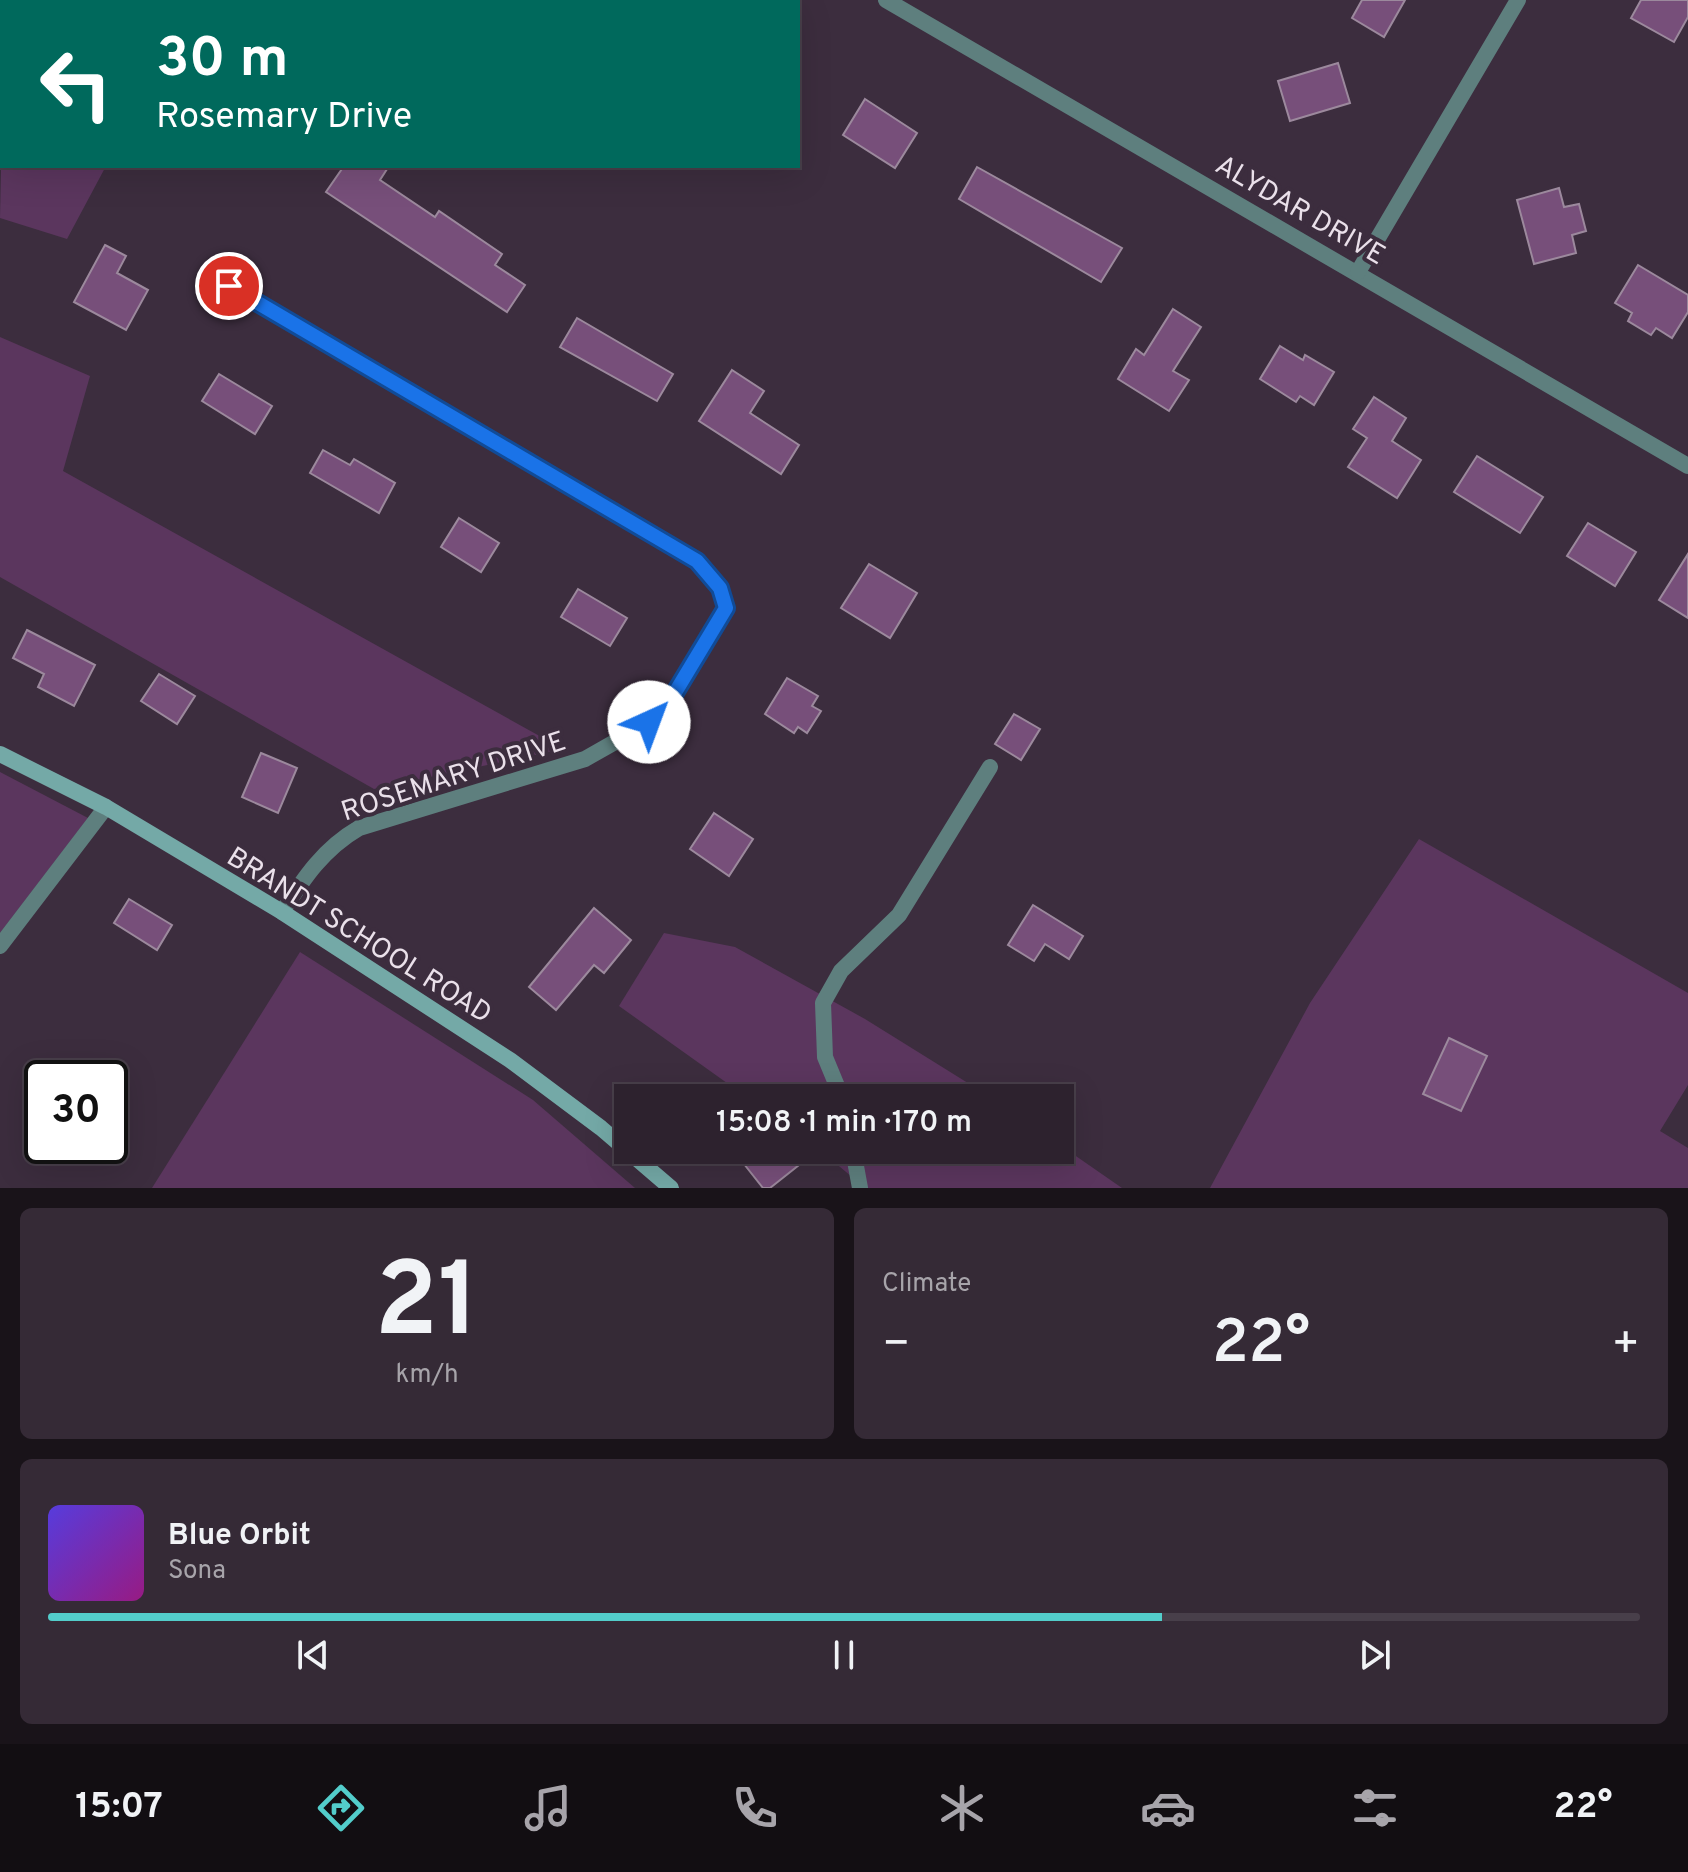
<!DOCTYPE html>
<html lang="en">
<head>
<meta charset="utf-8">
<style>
	body { margin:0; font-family:Overpass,sans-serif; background:#352a36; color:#f1f3f6; height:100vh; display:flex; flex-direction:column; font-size:30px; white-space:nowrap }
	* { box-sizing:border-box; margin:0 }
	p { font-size:26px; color:#a7a4aa }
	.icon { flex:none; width:44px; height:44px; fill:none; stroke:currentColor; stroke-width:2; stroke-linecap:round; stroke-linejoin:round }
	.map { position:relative; height:1188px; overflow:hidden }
	.details { display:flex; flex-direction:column; gap:20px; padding:20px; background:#191319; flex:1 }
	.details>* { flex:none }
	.banner { position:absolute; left:0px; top:0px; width:800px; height:168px; box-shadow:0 8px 32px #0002,0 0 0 2px #483f4a; background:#00695c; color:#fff; overflow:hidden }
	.speed { position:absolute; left:24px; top:1060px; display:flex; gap:16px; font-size:40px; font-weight:700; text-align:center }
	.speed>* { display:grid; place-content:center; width:104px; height:104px; border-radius:50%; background:#2d222e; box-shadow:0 8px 32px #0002,0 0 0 2px #483f4a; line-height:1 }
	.speed .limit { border:4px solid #111; border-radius:12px; background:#fff; color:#111 }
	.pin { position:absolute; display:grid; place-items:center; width:68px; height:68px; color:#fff; margin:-34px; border:4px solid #fff; border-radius:50%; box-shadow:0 2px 8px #0007 }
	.me { position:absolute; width:88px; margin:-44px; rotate:43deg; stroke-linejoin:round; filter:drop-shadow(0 0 6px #0008) }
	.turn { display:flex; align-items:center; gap:28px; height:168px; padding:0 24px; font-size:36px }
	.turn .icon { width:104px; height:104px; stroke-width:2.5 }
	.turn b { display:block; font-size:56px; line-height:68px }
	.big { font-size:60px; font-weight:600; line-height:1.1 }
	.details .widget { flex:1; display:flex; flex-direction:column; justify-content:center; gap:12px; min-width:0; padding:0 28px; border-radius:12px; background:#352a36 }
	.details .dial { align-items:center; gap:0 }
	.dial b { font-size:104px; line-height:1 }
	.song { display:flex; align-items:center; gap:24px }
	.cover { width:96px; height:96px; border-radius:12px; background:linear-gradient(135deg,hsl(250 70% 55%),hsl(310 70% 35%)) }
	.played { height:8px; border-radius:4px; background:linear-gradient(90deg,#53cdcb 70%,#483f4a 70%) }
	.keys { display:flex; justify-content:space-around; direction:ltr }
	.heat { display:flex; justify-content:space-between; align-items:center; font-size:44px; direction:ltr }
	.details .tiles { flex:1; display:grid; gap:20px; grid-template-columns:1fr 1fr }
	.widget:last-child { grid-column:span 2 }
	.trip { position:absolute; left:614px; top:1084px; width:460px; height:80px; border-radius:0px; background:#2d222e; box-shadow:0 8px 32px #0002,0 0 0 2px #483f4a; font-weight:600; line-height:80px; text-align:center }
	.tabs { display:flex; height:128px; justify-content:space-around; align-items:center; background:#120e12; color:#a7a4aa }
	.tabs .icon { width:56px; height:56px }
	.tabs .selected { color:#53cdcb }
	.tabs b { font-size:36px; color:#f1f3f6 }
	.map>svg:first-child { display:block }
	.green { fill:#5b365e }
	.building { fill:#774f7a; stroke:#9c899d; stroke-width:2 }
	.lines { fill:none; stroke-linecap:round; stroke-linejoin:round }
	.street { stroke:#5e7f7e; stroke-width:16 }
	.secondary { stroke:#74a9a7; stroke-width:16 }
	.route-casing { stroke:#114b97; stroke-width:20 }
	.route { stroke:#1a73e8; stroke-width:14 }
	.labels { text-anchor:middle; stroke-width:8; stroke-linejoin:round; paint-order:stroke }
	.street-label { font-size:28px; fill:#eae0ea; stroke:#3c2d3e }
</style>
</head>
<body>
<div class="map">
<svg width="1688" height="1188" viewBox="0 0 1688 1188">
	<rect width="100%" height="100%" fill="#3c2d3e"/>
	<!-- green -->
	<g class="green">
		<path d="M2,122V166H106L67,239L0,218Z"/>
		<path d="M0,337L90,376L63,471L563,749L374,789L0,577Z"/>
		<path d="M0,772L88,818L0,933Z"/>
		<path d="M1419,839L1688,993V1085L1660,1131L1688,1148V1188H1210L1310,1003Z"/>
		<path d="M664,933L735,947L865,1019L992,1098H748L619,1006Z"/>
		<path d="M300,952L533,1100L635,1188H152Z"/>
		<path d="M1060,1145L1122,1188H865L820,1150H1060Z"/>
	</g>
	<!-- building -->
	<g class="building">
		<path d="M1362,0H1405L1384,37L1352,18Z"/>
		<path d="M1641,0H1688V17L1674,42L1631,18Z"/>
		<path d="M1338,63L1350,103L1290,121L1278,81Z"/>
		<path d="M865,99L917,133L895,168L843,135Z"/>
		<path d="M344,166H389L380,180L435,217L439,211L502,254L495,265L525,285L507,312L326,192Z"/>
		<path d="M977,167L1122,248L1101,282L959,199Z"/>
		<path d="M1559,188L1564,207L1579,204L1586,231L1572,235L1576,253L1534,264L1517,200Z"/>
		<path d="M105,245L126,256L117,273L148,290L126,330L74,302Z"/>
		<path d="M1638,265L1688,295V312L1672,338L1656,328L1651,335L1628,321L1632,313L1615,303Z"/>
		<path d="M1173,309L1201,327L1173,371L1189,380L1169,411L1118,379L1136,349L1144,355Z"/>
		<path d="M577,318L673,374L657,401L560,347Z"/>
		<path d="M1280,346L1303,360L1305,355L1334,372L1314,405L1300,396L1296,402L1260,379Z"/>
		<path d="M732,370L764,391L750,413L799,445L781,474L699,421Z"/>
		<path d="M219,374L272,406L255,434L202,401Z"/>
		<path d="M1374,397L1406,418L1392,441L1421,460L1397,498L1348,467L1367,438L1353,429Z"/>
		<path d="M323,450L350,465L354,459L395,483L379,513L310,473Z"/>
		<path d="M1477,456L1543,497L1520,533L1454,492Z"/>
		<path d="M459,518L499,543L481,572L441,547Z"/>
		<path d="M1588,523L1636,552L1615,586L1567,556Z"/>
		<path d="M1688,554V618L1659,600Z"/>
		<path d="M869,564L917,593L890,638L841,608Z"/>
		<path d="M578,589L627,618L610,646L561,617Z"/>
		<path d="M27,630L95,665L74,706L38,687L44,674L13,658Z"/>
		<path d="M159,674L195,696L177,724L141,701Z"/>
		<path d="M787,678L818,696L812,706L821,711L807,733L798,727L794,733L765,714Z"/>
		<path d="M1014,714L1040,729L1021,760L995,744Z"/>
		<path d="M261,753L297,768L278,813L242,797Z"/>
		<path d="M714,813L753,839L729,876L690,849Z"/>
		<path d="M129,899L172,925L157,950L114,923Z"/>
		<path d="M1033,905L1083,936L1069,959L1045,944L1034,961L1008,945Z"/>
		<path d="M594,908L631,940L604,973L594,965L556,1010L529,987Z"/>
		<path d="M1449,1038L1487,1056L1461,1111L1423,1094Z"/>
		<path d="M762,1150H818L770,1188H763L744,1164Z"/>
	</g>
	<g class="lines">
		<!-- street -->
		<g class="street">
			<path d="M886,0L1688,466"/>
			<path d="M1358,272L1518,0"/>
			<path d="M229,286L697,561L720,588L726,608L673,696L649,722L622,738L585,759L359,828C323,849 304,878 282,912"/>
			<path d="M0,946L106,807"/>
			<path d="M842,1098L825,1057L823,1003L841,971L899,915L990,767"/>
			<path d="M853,1150L860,1188"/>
		</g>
		<!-- secondary -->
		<path class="secondary" d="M0,754L106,807L282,912L510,1060L601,1128L671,1188"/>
	</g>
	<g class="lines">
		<!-- route casing -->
		<g class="route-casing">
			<path id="route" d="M229,286L697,561L720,588L726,608L673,696L649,722"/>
		</g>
		<!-- route -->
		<use href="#route" class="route"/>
	</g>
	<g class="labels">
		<!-- street labels -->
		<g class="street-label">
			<text transform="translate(1301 209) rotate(30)" y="10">ALYDAR DRIVE</text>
			<text transform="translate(453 775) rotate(-18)" y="10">ROSEMARY DRIVE</text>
			<text transform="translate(360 934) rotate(32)" y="10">BRANDT SCHOOL ROAD</text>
		</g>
	</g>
</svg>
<div class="speed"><div class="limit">30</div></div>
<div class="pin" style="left:229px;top:286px;background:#d93025"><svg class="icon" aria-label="arrive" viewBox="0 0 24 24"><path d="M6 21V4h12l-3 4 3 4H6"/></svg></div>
<svg class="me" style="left:649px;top:722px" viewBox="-20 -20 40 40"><circle r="19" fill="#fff"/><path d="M0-13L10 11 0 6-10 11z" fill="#1a73e8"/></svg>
<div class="trip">15:08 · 1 min · 170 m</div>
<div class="banner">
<div class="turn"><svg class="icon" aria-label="left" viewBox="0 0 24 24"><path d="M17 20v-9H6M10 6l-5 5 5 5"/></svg><div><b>30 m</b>Rosemary Drive</div></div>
</div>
</div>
<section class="details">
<div class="tiles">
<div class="widget dial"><b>21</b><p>km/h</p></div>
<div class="widget"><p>Climate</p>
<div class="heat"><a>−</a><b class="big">22°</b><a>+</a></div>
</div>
<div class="widget">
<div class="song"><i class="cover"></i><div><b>Blue Orbit</b><p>Sona</p></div></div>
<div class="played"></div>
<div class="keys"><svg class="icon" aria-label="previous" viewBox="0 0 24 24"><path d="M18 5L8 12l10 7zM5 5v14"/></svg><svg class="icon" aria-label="pause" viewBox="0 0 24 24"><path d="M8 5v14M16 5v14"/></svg><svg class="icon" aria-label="next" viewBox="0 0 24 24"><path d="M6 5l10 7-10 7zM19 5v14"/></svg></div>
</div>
</div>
</section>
<nav class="tabs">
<b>15:07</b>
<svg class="icon selected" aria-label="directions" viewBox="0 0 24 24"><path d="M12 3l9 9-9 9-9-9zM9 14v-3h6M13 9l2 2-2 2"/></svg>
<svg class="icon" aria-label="music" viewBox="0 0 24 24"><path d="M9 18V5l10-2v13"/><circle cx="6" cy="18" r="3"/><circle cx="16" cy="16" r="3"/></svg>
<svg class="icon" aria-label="phone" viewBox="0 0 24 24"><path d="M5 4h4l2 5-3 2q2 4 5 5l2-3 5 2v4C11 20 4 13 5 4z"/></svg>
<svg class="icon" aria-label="climate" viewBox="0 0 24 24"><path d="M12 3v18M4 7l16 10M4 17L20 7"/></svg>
<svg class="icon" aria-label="car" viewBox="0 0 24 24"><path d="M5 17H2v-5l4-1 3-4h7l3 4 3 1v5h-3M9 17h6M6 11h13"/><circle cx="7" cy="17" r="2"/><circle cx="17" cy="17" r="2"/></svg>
<svg class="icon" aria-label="filters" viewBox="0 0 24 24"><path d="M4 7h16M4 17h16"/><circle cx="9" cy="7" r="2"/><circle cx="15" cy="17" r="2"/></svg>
<b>22°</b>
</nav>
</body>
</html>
